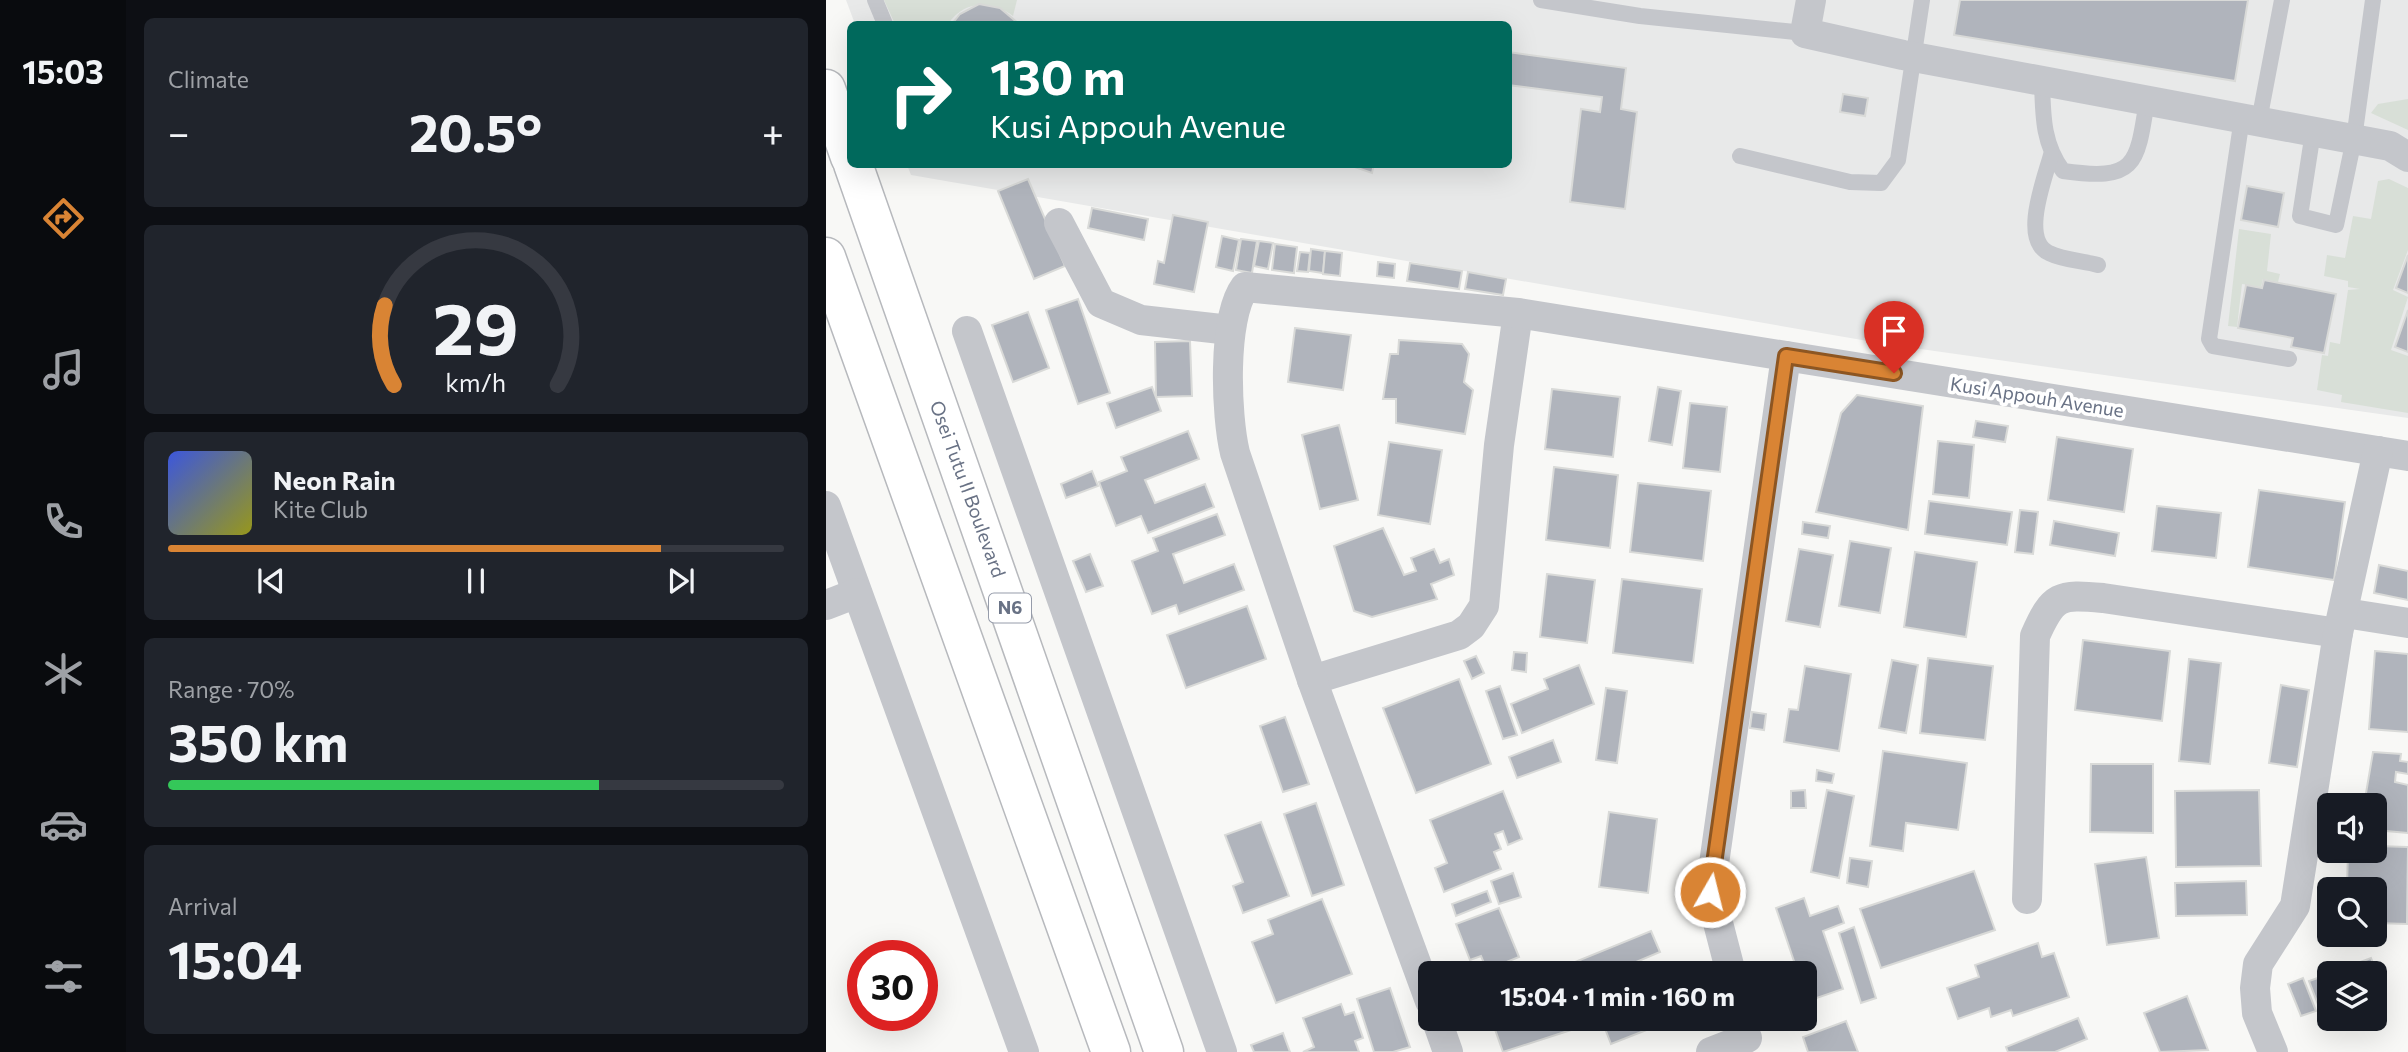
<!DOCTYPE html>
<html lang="en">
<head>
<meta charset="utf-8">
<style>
	body { margin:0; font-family:Commissioner,sans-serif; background:#20242c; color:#f1f3f6; height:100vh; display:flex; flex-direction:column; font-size:26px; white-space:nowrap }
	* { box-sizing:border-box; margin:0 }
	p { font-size:23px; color:#9ea1a6 }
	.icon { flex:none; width:38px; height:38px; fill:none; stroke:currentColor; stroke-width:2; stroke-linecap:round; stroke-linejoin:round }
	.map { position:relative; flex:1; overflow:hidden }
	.side { display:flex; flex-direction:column; gap:18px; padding:18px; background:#0d0f14; width:700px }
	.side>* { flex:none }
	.banner { position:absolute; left:21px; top:21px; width:665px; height:147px; border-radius:10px; box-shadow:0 7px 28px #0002; background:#00695c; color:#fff; overflow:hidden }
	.tools { position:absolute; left:1491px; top:793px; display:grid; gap:14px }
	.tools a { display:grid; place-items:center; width:70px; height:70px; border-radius:10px; background:#171b24; box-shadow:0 7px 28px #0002; font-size:35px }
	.speed { position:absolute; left:21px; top:940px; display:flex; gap:14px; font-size:35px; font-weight:700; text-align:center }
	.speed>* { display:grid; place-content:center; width:91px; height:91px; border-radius:50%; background:#171b24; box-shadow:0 7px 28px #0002; line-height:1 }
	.speed .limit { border:10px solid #d22; background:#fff; color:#111 }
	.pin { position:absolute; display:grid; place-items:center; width:60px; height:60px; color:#fff; margin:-72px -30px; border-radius:50% 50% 50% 0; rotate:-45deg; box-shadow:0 0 7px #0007 }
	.pin .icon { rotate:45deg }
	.me { position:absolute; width:77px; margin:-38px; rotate:8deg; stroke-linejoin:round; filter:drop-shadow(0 0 5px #0008) }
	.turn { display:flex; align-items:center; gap:24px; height:147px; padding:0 28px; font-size:32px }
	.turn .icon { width:91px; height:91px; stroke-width:2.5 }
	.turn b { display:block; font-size:49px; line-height:60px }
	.big { font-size:52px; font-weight:700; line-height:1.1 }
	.side .card { flex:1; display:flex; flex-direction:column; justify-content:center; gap:10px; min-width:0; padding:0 24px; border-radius:10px; background:#20242c }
	.side .dial { align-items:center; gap:0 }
	.dial svg { height:182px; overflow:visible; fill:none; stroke:#363941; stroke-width:7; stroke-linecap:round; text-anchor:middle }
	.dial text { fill:#f1f3f6; stroke:none }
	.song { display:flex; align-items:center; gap:21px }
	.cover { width:84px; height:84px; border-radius:10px; background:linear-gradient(135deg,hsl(230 70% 55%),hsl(60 70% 35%)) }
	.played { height:7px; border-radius:4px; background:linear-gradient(90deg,#d98434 80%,#363941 80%) }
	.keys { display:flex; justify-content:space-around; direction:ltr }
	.heat { display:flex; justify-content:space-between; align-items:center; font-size:38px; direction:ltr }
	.charge { height:10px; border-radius:5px; background:linear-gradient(90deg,#34c759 70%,#363941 0) }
	.trip { position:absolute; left:592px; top:961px; width:399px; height:70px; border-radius:10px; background:#171b24; box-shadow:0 7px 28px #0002; font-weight:700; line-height:70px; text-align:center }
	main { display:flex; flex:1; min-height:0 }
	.tab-bar { display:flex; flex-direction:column; width:126px; justify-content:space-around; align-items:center; background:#090b0e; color:#9ea1a6 }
	.tab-bar .icon { width:49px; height:49px }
	.tab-bar .selected { color:#d98434 }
	.tab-bar b { font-size:32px; color:#f1f3f6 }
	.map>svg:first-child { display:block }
	.built { fill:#e8e9e9 }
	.green { fill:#d8dfd7 }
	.building { fill:#b0b4bc; stroke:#d9dad8; stroke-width:2 }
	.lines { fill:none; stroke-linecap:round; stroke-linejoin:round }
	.highway-casing { stroke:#b7b9bd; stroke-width:41 }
	.lane { stroke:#c4c6cb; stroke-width:16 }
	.street { stroke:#c4c6cb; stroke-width:30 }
	.highway { stroke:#fff; stroke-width:38 }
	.route-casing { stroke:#8d5622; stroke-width:18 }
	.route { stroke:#d98434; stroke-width:12 }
	.labels { text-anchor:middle; stroke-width:7; stroke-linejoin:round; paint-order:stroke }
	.shield { fill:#fff; stroke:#969caa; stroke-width:2 }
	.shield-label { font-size:18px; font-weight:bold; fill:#697285 }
	.street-label { font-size:19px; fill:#697285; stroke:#fff }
</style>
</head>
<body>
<main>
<nav class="tab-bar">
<b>15:03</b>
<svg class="icon selected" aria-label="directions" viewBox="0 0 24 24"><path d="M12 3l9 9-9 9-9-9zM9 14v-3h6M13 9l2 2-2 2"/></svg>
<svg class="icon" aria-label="music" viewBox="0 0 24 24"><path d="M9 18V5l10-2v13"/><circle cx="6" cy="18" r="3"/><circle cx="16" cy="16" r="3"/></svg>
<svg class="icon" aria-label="phone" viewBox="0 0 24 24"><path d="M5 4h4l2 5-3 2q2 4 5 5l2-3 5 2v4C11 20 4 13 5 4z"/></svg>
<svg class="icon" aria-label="climate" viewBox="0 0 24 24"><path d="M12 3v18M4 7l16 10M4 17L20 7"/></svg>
<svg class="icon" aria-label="car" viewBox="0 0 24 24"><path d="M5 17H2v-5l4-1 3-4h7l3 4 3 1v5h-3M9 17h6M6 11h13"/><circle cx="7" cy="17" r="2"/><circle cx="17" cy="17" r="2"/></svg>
<svg class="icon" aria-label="filters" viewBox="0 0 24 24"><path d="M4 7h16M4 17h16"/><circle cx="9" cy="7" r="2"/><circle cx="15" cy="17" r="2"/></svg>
</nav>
<section class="side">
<div class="card"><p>Climate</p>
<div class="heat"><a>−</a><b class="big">20.5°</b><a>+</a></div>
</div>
<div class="card dial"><svg viewBox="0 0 100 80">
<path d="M14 69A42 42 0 1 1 86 69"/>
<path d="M14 69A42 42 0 0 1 10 34" stroke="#d98434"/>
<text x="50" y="56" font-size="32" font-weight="700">29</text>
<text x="50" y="72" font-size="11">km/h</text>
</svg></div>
<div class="card">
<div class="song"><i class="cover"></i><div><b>Neon Rain</b><p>Kite Club</p></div></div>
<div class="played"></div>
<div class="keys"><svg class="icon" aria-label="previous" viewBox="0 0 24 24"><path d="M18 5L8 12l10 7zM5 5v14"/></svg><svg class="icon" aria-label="pause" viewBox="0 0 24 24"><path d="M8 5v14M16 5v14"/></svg><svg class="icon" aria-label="next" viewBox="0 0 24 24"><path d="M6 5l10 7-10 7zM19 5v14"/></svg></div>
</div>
<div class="card"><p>Range · 70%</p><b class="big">350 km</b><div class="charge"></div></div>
<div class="card"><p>Arrival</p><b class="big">15:04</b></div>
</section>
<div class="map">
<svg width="1582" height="1052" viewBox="0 0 1582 1052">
	<rect width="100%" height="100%" fill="#f8f8f6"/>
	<!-- built -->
	<path class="built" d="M20,0H1582V418L1059,344L85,175L81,165L682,164V24H29Z"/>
	<!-- green -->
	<g class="green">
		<path d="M58,0H191L187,16C165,0 139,0 122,24H69Z"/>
		<path d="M1582,99V130L1545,113L1552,104Z"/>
		<path d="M1563,179L1582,188V250L1567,290L1582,297L1565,350L1582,356V413L1515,402L1516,395L1491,390L1496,355L1502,356L1504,342L1514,344L1522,290L1534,289L1522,287V281L1498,276L1501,255L1519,258L1527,216L1545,219L1552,181Z"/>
		<path d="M1413,229L1445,234L1441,271L1454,274L1452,282L1437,279L1435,287L1416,284L1411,327L1402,326Z"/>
	</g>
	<!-- building -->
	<g class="building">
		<path d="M1134,0H1422L1409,81L1128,35Z"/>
		<path d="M153,4L174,8L193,24H126L134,14Z"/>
		<path d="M682,52L800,68L795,109L811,112L799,209L744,202L755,109L774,112L776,97L682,85Z"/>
		<path d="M1017,94L1042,98L1039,116L1014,112Z"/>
		<path d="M520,164H548L546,173Z"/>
		<path d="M202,179L239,266L208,279L172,191Z"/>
		<path d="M1421,186L1458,193L1452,227L1415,220Z"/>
		<path d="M266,208L322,219L318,240L262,228Z"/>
		<path d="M347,215L382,222L368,292L328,284L332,261L338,263Z"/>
		<path d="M396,236L413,240L407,271L390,267Z"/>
		<path d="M415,239L431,241L426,273L410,270Z"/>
		<path d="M433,241L447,243L442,269L428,266Z"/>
		<path d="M449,244L471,247L468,273L446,270Z"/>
		<path d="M485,249L499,251L497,273L483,271Z"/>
		<path d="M499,251L516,253L514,276L497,274Z"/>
		<path d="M474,252L484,253L482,272L471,271Z"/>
		<path d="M1582,255V293L1570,288Z"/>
		<path d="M552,262L569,264L568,278L551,276Z"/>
		<path d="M584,263L636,271L633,289L581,281Z"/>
		<path d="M642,272L680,279L677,295L639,289Z"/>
		<path d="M1438,280L1510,294L1498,353L1465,347L1467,338L1412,328L1420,285L1436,288Z"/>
		<path d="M252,299L284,393L252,404L220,310Z"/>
		<path d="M1582,310V352L1569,347Z"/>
		<path d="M202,312L223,368L187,382L166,325Z"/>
		<path d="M469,328L525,335L517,390L462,382Z"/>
		<path d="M573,340L636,344L643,354L638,382L647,390L639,434L570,423V399H557L564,354H572Z"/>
		<path d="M364,341L366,396L330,397L329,342Z"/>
		<path d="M326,387L335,411L290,428L281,403Z"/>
		<path d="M832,387L855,391L846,445L823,441Z"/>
		<path d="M726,389L794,397L787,457L719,449Z"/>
		<path d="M1031,395L1097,406L1082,530L990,512L1015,413Z"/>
		<path d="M864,403L901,407L894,472L857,468Z"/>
		<path d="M1150,421L1182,426L1179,442L1147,437Z"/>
		<path d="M513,425L532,500L494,509L476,435Z"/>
		<path d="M362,431L373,459L319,480L329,503L379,484L388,507L322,533L315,516L290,526L273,482L301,471L295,457Z"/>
		<path d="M1231,437L1307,449L1298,512L1222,500Z"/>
		<path d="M1112,441L1148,445L1143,498L1107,494Z"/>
		<path d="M563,442L616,450L604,524L552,515Z"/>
		<path d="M728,467L792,475L784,548L720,540Z"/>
		<path d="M266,471L272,486L240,498L235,484Z"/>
		<path d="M812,483L885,491L877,561L804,552Z"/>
		<path d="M1433,490L1519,502L1508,580L1422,567Z"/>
		<path d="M1103,501L1186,512L1181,545L1099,534Z"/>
		<path d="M1331,506L1395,513L1390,558L1326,551Z"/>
		<path d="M1194,510L1212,512L1207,554L1189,552Z"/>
		<path d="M391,514L399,535L347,554L358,583L408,564L418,590L353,614L350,605L326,614L306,561L332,551L327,538Z"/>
		<path d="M1228,521L1293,533L1289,556L1224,545Z"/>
		<path d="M977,522L1004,526L1002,538L976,534Z"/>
		<path d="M557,528L578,575L590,571L585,558L608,549L614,563L623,559L628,575L605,584L611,599L546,617L528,611L508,546Z"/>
		<path d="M1024,541L1065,548L1054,613L1013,606Z"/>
		<path d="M973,549L1007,555L994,627L960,621Z"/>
		<path d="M1089,552L1151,562L1140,637L1078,627Z"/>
		<path d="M264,554L277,586L260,592L247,561Z"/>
		<path d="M1553,565L1582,571V600L1548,593Z"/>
		<path d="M721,574L769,580L761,643L714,637Z"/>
		<path d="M796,579L876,589L867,663L787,653Z"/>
		<path d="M421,606L440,659L360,688L341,635Z"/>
		<path d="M1257,640L1344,651L1336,721L1249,710Z"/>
		<path d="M1549,651L1582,654V732L1543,729Z"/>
		<path d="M688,652L701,653L700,672L686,670Z"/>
		<path d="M650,656L658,673L646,679L638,661Z"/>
		<path d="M1102,658L1167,666L1159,740L1094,733Z"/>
		<path d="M1363,659L1395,663L1384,764L1353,761Z"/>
		<path d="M1066,660L1092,665L1080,733L1053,728Z"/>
		<path d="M753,665L768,704L696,733L685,704L722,689L718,679Z"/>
		<path d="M979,666L1025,674L1013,751L958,742L963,709L972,710Z"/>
		<path d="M633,679L665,764L590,793L557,708Z"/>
		<path d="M1455,685L1483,690L1471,767L1443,763Z"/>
		<path d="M674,686L691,735L677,739L660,691Z"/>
		<path d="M780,688L801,691L791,763L770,760Z"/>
		<path d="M926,712L940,714L938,730L924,728Z"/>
		<path d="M459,717L483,784L457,792L434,726Z"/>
		<path d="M727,740L735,762L691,778L683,757Z"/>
		<path d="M1057,751L1141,763L1132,830L1080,823L1077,851L1044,846Z"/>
		<path d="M1547,752L1575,754L1574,761L1582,762V774L1570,772L1569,782L1582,785V833L1549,830V805H1538Z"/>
		<path d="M1265,764H1327V833L1264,832Z"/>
		<path d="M991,770L1008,774L1006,783L990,781Z"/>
		<path d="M979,790L980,808H965V791Z"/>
		<path d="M1001,790L1028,796L1013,878L985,872Z"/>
		<path d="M1433,790L1435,866L1350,867L1349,791Z"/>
		<path d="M677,791L696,839L682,845L677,831L669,834L675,849L668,852L675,869L618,892L609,868L621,863L604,820Z"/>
		<path d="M490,803L518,885L486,896L458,814Z"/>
		<path d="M783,812L831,819L822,893L773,887Z"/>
		<path d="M435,822L463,896L417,913L407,886L417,882L399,835Z"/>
		<path d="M1549,846L1582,847L1581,924L1549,923V889H1521L1522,850H1549Z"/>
		<path d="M1320,857L1333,938L1281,945L1269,864Z"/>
		<path d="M1024,858L1046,861L1042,887L1021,883Z"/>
		<path d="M1148,871L1169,930L1055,968L1034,909Z"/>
		<path d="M687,873L695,897L673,904L665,881Z"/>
		<path d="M1420,881L1421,915L1350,916L1349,883Z"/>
		<path d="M661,891L665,902L630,916L626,904Z"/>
		<path d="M978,898L984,916L1012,906L1018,923L997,931L1017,989L982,1001L978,973H972L950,908Z"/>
		<path d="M496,899L526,974L450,1003L426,942L447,934L442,920Z"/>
		<path d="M673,908L693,957L661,970L655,956L644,960L630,924Z"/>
		<path d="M1028,927L1050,998L1035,1003L1013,933Z"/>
		<path d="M825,931L834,952L784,973H754L749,962Z"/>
		<path d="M1212,943L1216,957L1228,953L1243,997L1187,1016L1185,1010L1165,1017L1163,1008L1132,1019L1121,988L1153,977L1149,965Z"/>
		<path d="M1545,958L1557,989L1549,992V973H1505Z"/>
		<path d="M1503,974V1009L1495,1012L1483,981Z"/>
		<path d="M1477,978L1490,1011L1475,1016L1462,984Z"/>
		<path d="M564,988L584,1047L567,1052H548L531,999Z"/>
		<path d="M1361,996L1382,1050L1334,1052L1318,1013Z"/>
		<path d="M515,1004L519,1015L528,1012L537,1038L529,1041L533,1052H477L488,1047L477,1018Z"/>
		<path d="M665,1018H745L748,1029L677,1052Z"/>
		<path d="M775,1018H851L785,1044Z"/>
		<path d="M1252,1018L1261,1039L1229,1052H1182L1180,1047Z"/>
		<path d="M1020,1021L1032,1052H982L977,1037Z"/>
		<path d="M457,1033L464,1052H428L425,1045Z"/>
	</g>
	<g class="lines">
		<!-- highway casing -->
		<g class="highway-casing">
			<g id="highway">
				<path d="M0,89L24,157"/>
				<path d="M27,164L338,1052"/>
				<path d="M0,257L285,1052"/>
			</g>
		</g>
		<!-- lane -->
		<g class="lane">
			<path d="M49,0L59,24"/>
			<path d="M715,0L814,16L979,33"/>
			<path d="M1216,80C1217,113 1216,143 1237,171C1309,181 1311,167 1321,100"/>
			<path d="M1416,118L1383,339L1387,346L1463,359"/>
			<path d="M1433,121L1456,0"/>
			<path d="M1487,132L1474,216L1510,225L1528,139L1547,0"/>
			<path d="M1225,155C1219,178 1194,240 1223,253C1237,260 1257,261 1272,265"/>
			<path d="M914,156L1024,182L1055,183L1072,160L1096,0"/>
		</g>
		<!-- street -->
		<g class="street">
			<path d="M985,0L979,33L1077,55L1564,146L1582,157"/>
			<path d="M233,223L275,303L315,320L404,330"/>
			<path d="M141,331L396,1052"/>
			<path d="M0,506L198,1052"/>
			<path d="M0,605L31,593"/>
			<path d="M1519,613L1582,623"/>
			<path d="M486,680L633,635L645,626L658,606L673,445L692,313"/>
			<path d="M1201,899L1209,636C1227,595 1233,594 1277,598L1512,633"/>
			<path d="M905,973L884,892L960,356"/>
			<path d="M604,1001L486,680L409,453C400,416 396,318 419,287L692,313L1582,456"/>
			<path d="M610,1018L622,1052"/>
			<path d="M885,1052L921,1038"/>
			<path d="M1447,1052L1431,1013L1429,988L1432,964L1469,906L1512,633L1552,451"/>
		</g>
		<!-- highway -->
		<use href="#highway" class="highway"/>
	</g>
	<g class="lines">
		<!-- route casing -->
		<g class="route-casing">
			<path id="route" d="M884,892L960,356L1068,373"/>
		</g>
		<!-- route -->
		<use href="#route" class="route"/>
	</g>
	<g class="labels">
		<!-- shield labels -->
		<rect class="shield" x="163" y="593.5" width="42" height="29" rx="5"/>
		<g class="shield-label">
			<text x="184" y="614">N6</text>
		</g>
		<!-- street labels -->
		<g class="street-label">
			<text transform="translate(1211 397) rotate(9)" y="7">Kusi Appouh Avenue</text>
			<text transform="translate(142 489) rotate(70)" y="7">Osei Tutu II Boulevard</text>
		</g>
	</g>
</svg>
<div class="tools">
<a><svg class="icon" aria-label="sound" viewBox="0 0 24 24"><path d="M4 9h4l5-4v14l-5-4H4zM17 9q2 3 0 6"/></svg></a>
<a><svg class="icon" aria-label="search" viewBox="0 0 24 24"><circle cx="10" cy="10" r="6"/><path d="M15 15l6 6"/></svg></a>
<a><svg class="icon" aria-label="layers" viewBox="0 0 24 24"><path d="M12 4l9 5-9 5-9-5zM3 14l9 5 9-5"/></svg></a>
</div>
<div class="speed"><div class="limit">30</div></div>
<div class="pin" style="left:1068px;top:373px;background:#d93025"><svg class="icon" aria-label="arrive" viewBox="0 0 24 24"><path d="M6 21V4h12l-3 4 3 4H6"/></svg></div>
<svg class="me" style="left:884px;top:892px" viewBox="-20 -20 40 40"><circle r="17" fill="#d98434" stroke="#fff" stroke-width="3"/><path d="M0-11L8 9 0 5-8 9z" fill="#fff"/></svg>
<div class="trip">15:04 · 1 min · 160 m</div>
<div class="banner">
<div class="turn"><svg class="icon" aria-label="right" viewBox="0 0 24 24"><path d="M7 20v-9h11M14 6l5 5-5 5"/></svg><div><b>130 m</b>Kusi Appouh Avenue</div></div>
</div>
</div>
</main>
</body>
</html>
